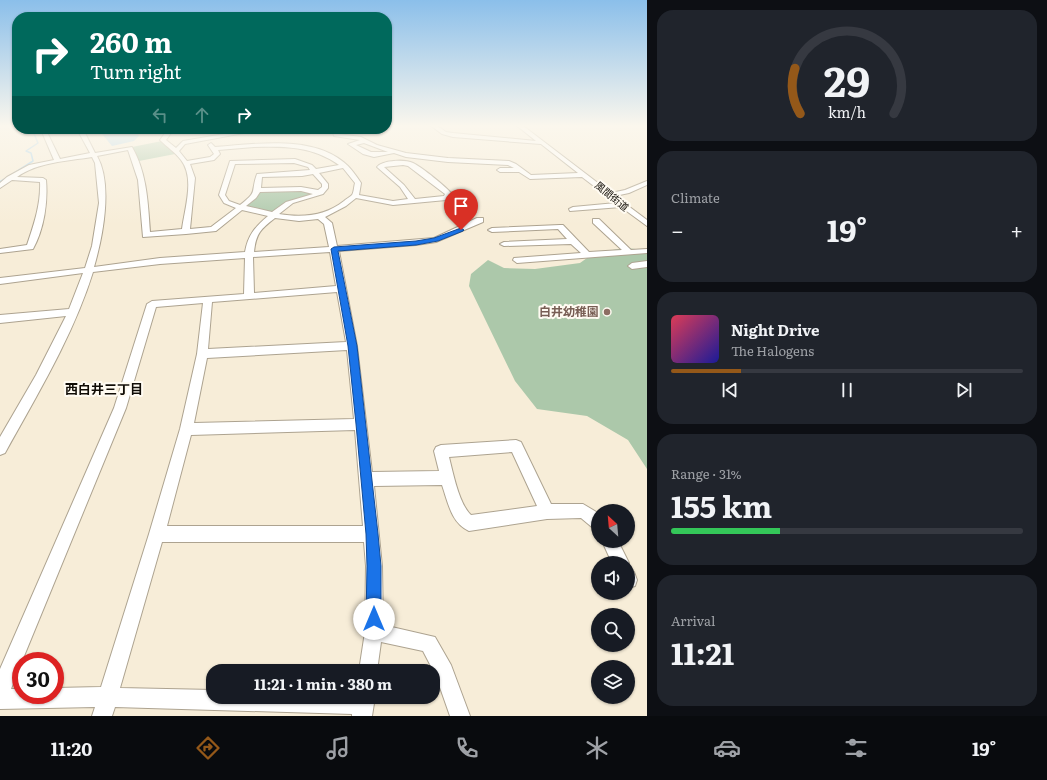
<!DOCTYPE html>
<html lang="en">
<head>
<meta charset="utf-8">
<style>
	body { margin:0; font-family:Literata,"Noto Sans JP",serif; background:#20242c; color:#f1f3f6; height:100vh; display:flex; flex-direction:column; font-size:15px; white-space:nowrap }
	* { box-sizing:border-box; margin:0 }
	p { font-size:13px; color:#9ea1a6 }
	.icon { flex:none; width:22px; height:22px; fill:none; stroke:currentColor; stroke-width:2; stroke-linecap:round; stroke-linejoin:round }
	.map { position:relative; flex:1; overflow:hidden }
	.sheet { display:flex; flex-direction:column; gap:10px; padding:10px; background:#0d0f14; width:400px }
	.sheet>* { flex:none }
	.guide { position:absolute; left:12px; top:12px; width:380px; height:122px; border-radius:16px; box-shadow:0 1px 3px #0004; background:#00695c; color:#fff; overflow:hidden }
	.needle { width:26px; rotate:334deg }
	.fabs { position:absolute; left:591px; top:504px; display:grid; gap:8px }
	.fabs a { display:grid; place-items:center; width:44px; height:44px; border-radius:50%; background:#171b24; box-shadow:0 1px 3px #0004; font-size:20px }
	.speed { position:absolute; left:12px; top:652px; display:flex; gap:8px; font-size:20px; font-weight:700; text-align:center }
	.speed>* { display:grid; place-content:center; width:52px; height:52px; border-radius:50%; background:#171b24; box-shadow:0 1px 3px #0004; line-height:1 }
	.speed .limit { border:6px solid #d22; background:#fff; color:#111 }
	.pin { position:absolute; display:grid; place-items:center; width:34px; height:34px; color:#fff; margin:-41px -17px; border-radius:50% 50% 50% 0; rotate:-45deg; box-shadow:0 0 4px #0007 }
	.pin .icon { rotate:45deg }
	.me { position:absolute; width:44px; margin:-22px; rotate:0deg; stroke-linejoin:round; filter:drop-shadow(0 0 3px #0008) }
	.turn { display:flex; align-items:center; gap:14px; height:84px; padding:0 12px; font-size:18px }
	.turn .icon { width:52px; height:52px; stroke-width:2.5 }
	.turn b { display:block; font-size:28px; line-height:34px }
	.lanes { display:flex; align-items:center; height:38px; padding:0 12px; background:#0003; justify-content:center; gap:20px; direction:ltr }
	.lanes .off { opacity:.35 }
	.big { font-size:30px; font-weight:700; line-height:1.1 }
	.sheet .card { flex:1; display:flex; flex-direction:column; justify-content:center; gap:6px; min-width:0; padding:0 14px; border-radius:16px; background:#20242c }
	.sheet .dial { align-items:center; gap:0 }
	.dial svg { height:104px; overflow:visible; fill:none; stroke:#363941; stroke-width:7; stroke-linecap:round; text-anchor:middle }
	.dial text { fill:#f1f3f6; stroke:none }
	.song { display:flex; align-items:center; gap:12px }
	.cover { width:48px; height:48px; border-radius:6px; background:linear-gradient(135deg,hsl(350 70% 55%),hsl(240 70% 35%)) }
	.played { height:4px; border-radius:2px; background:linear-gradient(90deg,#945819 20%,#363941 20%) }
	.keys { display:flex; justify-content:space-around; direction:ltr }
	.heat { display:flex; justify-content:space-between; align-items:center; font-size:22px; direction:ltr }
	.charge { height:6px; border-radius:3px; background:linear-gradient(90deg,#34c759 31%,#363941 0) }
	.trip { position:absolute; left:206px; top:664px; width:234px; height:40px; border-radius:16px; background:#171b24; box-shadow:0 1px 3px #0004; font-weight:700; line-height:40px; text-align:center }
	.menu { display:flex; height:64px; justify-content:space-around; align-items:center; background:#090b0e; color:#9ea1a6 }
	.menu .icon { width:28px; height:28px }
	.menu .current { color:#945819 }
	.menu b { font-size:18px; color:#f1f3f6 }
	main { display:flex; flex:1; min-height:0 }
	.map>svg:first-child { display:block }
	.green { fill:#acc8aa }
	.water { fill:#a1cfed }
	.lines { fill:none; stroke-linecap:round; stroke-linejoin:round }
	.stream-far1 { stroke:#a1cfed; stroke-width:1.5 }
	.stream { stroke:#a1cfed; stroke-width:2 }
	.minor-casing { stroke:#ada390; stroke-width:2 }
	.minor { fill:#fff; fill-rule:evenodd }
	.route { fill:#1a73e8; stroke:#114b97 }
	.education-dot { fill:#8d6e63; stroke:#fffbf2; stroke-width:1.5 }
	.labels { text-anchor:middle; stroke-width:4; stroke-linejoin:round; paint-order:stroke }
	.far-street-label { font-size:10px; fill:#100c06; stroke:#fffbf2 }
	.education-label { font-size:12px; font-weight:bold; fill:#785e54; stroke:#fffbf2; text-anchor:end }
	.neighbourhood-label { font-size:13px; font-weight:bold; fill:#100c06; stroke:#fffbf2 }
</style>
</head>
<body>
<main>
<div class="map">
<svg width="647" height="716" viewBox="0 0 647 716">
	<rect width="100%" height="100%" fill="#f7edd8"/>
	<!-- green -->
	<g class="green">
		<path d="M162,141L175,154L139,161L132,147Z"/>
		<path d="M299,190L313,193L314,196L289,203L274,212L270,213L248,208L247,205L259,193L263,192Z"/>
		<path d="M625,248L647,250V469L628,440L587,416L537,409L515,381L469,286L471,274L488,260L504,268L535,269L580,263L594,253Z"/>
	</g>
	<!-- water -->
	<path class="water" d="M98,129H135L139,136L134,141L112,146Z"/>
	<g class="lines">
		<!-- stream-far1 -->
		<path class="stream-far1" d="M8,177L33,161L31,153L26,151L38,143L32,129"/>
		<!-- stream -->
		<path class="stream" d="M0,182L10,176"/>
		<!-- minor casing -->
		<g class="minor-casing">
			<g id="minor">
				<path d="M430,125H436L446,132L453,133L536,141L516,125H522L611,193L625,190L647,181V185L629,193L615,196L647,220V226L621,207L570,211L569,209L573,207L616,203L582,177L530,179L519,172H500L497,170L500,168H514L508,165L448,162L406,157L394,153L374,157L363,154L348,144L360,140L334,136L332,129H338V134L361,137L377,145L406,153L448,158L509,161L516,164L531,175L578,173L541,144L453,137L442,134ZM364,143L388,152H371L356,145Z"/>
				<path d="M38,129L46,130L60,159L90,153L77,129H83L95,153L132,147C147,173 148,203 150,232L182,229C185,207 195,178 181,160C175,152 167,147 160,140L168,129H174L166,140L176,148L183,141L254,129H266L185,144L179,151L187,161L210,157L214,154L208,145L211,143L215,147C256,144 316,134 348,166C353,171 357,177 361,183L359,195L393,201L408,199L400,187L377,167C382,160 405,159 413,163C423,168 445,186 452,194L448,199L446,200L393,205L356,198L346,206L325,217L332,223L337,246L434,238L477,218H483V222L436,242L416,245L339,251L357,346L372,472L439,471L434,451L436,447L441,445L516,440L521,442L551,504H583L598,513V531L593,528L581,518L547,519L469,531C451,523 448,502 442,485L374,486L382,566L383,625L435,637L451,665L470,716H450L436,676L423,651L381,642L377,671H359L365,632L366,566L364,542H162L120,688L213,690V697H375L372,716H352V714L115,707L112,716H92L95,707L0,709V669L114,408L147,304L152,301L244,294L245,258L160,264L93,272C73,336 37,395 5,453L0,455V437L36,375L66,316L0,323V315L69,309L83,273L0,284V278L85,268L92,246L99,203L95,163L92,157C67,161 38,162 17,177L43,178L46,180C48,202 44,229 33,249L0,253V249L27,245C34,224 41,204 40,182L12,180L0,188V183L7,177L29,165L54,160L42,132ZM254,147C284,146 313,146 339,165L316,169L312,165L295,159L230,161L219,195L224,203L236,208L211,227L190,229L195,178L190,164L214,160L220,154L218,150ZM128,150L138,180L143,237L186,234L216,231L242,210L268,216C255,227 248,235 245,252L160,258L94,267C103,236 113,184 97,156ZM294,163L308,167L310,170L257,174C250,193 259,190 240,205L229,201L225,195L235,164ZM403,165L408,166L445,194L444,196L415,199L404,185L384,167ZM343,168L355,183C354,186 354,192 352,195C350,197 346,199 344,201C325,216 303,218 279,214L293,203L323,194L328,188V184L319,173ZM313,174L322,184V187L318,190L301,187L261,188L262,177L302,176ZM301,191L313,194L286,202L272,212L246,206L256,198L260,192ZM275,218L299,221L318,219L324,224L329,247L254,252C256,233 261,229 275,218ZM330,252L336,286L254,293L253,257ZM337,292L346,342L208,349L212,302ZM203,303L197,354L180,429L149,534L101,687L55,688V695H21V689H11L21,661H22L126,408L156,307ZM347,350L354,419L194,423L207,358ZM355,430L363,526H167L191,435ZM512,452L537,506L471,515C459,504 453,473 449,457Z"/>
				<path d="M188,129H210L190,133L187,131Z"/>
				<path d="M593,219H599L631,250L647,249V253L517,263L513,260L514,258L581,253L571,244L504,246L500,244L504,242L567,239L558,229L492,232L488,230L492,228L560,225H563L589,252L622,250L593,223Z"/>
				<path d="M647,261V267L632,269L628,266L632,263Z"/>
				<path d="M602,541H618L629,563L628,566V563H612Z"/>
				<path d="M628,570L634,572L637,580L635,586L629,588Z"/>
			</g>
		</g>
		<!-- minor -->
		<use href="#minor" class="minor"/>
	</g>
	<!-- sky -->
	<linearGradient id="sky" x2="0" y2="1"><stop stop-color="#8bbfea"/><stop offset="0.56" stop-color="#fbf7ed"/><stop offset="1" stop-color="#fbf7ed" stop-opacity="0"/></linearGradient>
	<rect width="647" height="225" fill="url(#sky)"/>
	<!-- route -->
	<path class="route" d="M461,228L464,230L463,231L438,241L416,245L338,251L357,346L378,534L381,566V619L379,624L374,626L369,624L366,619L367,566L366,534L356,424L348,346L331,249L334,247L416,241L434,238Z"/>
	<!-- markers -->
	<circle class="education-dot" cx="607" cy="312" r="4"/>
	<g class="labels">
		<!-- far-street labels -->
		<g class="far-street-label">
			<text transform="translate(612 196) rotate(39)" y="4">風間街道</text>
		</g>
		<!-- education labels -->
		<g class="education-label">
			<text x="599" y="316">白井幼稚園</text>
		</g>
		<!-- neighbourhood labels -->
		<g class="neighbourhood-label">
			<text x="104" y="394">西白井三丁目</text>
		</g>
	</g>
</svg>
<div class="fabs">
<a><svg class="needle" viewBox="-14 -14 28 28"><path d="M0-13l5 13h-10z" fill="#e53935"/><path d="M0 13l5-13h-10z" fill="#9ea1a6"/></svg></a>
<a><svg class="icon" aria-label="sound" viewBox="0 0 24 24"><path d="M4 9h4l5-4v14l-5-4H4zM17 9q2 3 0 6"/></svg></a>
<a><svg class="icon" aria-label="search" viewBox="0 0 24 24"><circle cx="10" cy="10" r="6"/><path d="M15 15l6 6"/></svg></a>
<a><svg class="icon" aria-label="layers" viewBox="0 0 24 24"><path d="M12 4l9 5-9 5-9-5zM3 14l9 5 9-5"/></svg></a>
</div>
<div class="speed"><div class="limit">30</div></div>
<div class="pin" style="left:461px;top:230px;background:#d93025"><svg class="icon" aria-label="arrive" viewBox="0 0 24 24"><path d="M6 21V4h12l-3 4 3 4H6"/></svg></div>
<svg class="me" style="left:374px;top:619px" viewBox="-20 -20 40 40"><circle r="19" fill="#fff"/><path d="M0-13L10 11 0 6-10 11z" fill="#1a73e8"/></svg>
<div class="trip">11:21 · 1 min · 380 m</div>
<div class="guide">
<div class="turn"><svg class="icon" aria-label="right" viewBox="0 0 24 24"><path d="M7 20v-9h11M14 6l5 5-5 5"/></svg><div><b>260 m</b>Turn right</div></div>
<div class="lanes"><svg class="icon off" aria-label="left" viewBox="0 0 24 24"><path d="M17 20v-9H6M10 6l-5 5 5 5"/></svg><svg class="icon off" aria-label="ahead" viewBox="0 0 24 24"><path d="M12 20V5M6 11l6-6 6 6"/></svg><svg class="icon" aria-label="right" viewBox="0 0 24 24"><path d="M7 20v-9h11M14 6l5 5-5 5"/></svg></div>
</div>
</div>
<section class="sheet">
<div class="card dial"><svg viewBox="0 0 100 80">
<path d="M14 69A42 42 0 1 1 86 69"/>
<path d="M14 69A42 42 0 0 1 10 34" stroke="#945819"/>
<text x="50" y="56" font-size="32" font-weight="700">29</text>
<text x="50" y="72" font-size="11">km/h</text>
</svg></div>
<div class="card"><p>Climate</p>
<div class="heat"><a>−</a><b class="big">19°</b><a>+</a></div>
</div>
<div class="card">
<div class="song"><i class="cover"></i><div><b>Night Drive</b><p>The Halogens</p></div></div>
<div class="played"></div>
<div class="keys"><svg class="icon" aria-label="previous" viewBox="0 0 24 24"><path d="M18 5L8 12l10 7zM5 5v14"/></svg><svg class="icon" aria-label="pause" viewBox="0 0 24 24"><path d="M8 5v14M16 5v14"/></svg><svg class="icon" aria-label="next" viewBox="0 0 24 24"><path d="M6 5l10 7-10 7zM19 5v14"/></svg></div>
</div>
<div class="card"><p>Range · 31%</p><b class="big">155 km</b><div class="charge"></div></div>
<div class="card"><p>Arrival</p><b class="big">11:21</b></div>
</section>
</main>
<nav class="menu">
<b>11:20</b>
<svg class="icon current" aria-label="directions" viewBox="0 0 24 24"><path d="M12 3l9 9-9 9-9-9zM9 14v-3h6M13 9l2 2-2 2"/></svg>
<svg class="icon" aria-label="music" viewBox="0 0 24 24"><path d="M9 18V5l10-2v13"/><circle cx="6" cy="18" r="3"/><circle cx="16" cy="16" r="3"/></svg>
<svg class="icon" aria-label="phone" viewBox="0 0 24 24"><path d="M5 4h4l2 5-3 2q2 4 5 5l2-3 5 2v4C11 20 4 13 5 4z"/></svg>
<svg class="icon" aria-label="climate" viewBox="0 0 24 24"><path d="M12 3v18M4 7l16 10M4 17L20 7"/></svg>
<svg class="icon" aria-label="car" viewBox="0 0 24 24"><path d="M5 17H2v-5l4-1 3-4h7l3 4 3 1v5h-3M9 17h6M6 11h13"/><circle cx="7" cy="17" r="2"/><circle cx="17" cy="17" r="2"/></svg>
<svg class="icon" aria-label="filters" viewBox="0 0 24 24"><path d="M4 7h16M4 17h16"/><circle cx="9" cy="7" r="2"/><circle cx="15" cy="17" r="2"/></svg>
<b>19°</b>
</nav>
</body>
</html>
